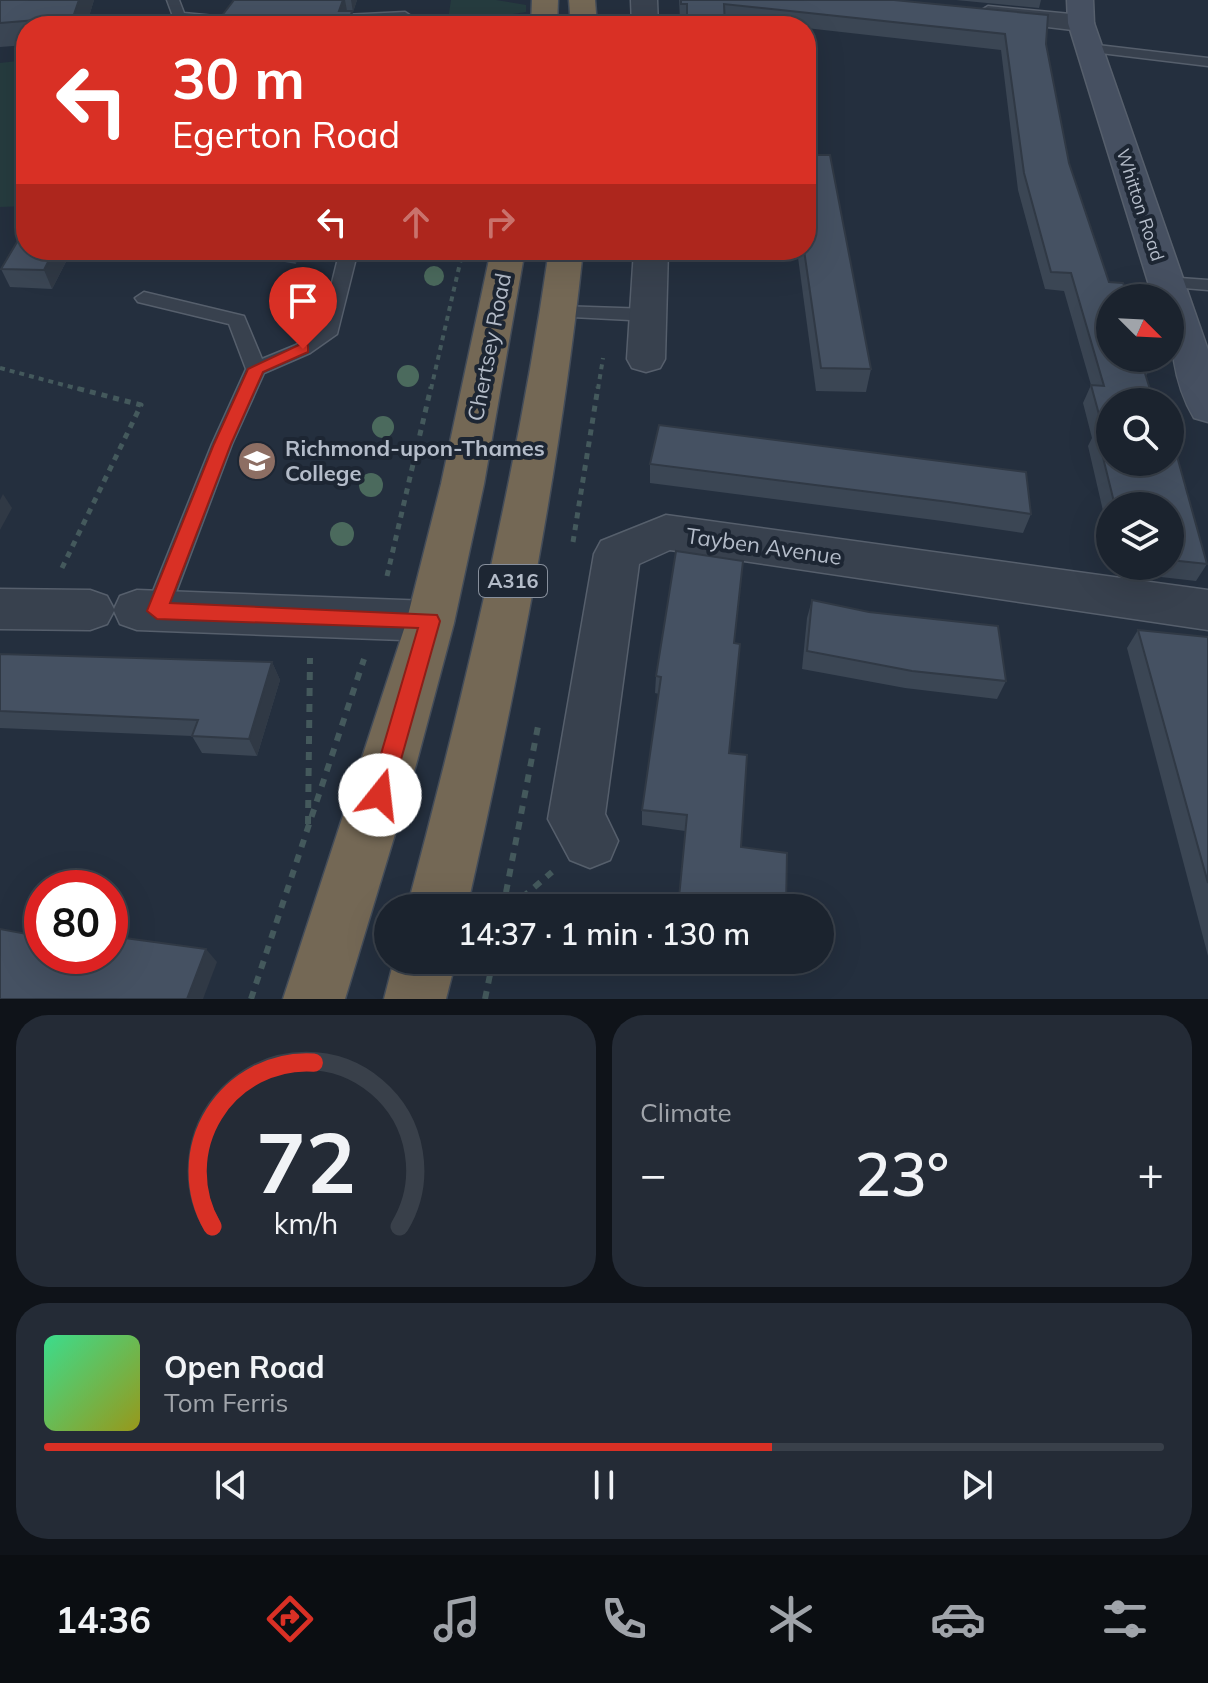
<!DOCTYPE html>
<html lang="en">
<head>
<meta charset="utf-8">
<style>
	body { margin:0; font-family:Mulish,sans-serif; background:#242b36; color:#f1f3f6; height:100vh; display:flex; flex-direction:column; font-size:30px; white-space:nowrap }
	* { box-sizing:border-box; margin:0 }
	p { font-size:26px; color:#a0a4aa }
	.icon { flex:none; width:44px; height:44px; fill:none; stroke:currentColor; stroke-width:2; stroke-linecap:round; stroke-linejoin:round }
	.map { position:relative; height:999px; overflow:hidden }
	.details { display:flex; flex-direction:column; gap:16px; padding:16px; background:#0f1319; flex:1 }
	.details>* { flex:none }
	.guide { position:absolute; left:16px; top:16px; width:800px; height:244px; border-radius:32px; box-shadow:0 8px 32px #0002,0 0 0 2px #39404a; background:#d93025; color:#fff; overflow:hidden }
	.needle { width:52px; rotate:114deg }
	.controls { position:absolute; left:1096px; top:284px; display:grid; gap:16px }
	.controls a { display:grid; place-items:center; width:88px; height:88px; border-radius:50%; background:#1b232e; box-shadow:0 8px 32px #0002,0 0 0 2px #39404a; font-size:40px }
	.speed { position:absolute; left:24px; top:870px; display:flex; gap:16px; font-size:40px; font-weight:700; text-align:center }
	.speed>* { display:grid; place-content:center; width:104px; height:104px; border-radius:50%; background:#1b232e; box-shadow:0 8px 32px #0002,0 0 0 2px #39404a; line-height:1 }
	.speed .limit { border:12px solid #d22; background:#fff; color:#111 }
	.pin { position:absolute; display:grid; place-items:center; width:68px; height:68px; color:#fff; margin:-82px -34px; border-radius:50% 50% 50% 0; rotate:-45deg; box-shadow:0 0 8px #0007 }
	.pin .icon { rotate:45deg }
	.me { position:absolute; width:88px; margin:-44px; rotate:16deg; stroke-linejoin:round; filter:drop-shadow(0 0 6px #0008) }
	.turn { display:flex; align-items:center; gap:28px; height:168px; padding:0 24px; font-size:36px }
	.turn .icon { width:104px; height:104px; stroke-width:2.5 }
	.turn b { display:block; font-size:56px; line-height:68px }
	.lanes { display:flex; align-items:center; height:76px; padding:0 24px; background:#0003; justify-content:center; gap:40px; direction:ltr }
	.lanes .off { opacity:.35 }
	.big { font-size:60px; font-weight:600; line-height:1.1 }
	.details .tile { flex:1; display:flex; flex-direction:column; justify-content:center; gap:12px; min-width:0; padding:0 28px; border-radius:32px; background:#242b36 }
	.details .dial { align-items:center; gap:0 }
	.dial svg { height:208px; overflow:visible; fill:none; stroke:#39404a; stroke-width:7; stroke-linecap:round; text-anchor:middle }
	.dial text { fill:#f1f3f6; stroke:none }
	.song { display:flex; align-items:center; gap:24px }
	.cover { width:96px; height:96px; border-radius:12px; background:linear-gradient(135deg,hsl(150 70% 55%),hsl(60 70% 35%)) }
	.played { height:8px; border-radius:4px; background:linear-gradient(90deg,#d93025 65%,#39404a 65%) }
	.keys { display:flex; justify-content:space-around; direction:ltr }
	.heat { display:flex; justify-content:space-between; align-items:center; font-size:44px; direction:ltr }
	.details .tiles { flex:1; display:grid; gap:16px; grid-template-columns:1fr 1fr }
	.tile:last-child { grid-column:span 2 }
	.trip { position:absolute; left:374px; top:894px; width:460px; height:80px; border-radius:40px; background:#1b232e; box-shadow:0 8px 32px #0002,0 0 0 2px #39404a; font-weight:600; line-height:80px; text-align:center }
	.tabs { display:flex; height:128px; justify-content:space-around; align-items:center; background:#0b0e12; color:#a0a4aa }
	.tabs .icon { width:56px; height:56px }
	.tabs .selected { color:#d93025 }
	.tabs b { font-size:36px; color:#f1f3f6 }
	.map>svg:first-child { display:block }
	.green { fill:#263c3f }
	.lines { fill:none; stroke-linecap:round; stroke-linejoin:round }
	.lane-casing { stroke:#565f6c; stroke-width:3 }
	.street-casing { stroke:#565f6c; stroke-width:3 }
	.secondary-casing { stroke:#565f6c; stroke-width:3 }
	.highway-casing { stroke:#434c59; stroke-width:3 }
	.path-far2 { stroke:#44595c; stroke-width:4; stroke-dasharray:5 5; stroke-linecap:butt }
	.path-far1 { stroke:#44595c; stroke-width:5; stroke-dasharray:6 6; stroke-linecap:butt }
	.path { stroke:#44595c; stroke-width:6; stroke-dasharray:8 8; stroke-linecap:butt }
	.lane { fill:#38414e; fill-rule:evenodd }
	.street { fill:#38414e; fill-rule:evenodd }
	.secondary { fill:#465061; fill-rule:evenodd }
	.highway { fill:#746855; fill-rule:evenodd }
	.tree { fill:#4b6a5d }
	.wall { fill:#3b4654 }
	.shaded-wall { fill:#303945 }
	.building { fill:#455162; stroke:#303945; stroke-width:2 }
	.route { fill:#d93025; stroke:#8d1f18; stroke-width:2 }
	.labels { text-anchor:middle; stroke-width:8; stroke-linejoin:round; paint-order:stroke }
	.far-street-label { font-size:18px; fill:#b4bcc9; stroke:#1d2633 }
	.shield { fill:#1d2633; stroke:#878f9c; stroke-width:2 }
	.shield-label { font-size:20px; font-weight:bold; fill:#b4bcc9 }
	.street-label { font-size:22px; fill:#b4bcc9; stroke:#1d2633 }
	.poi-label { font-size:22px; font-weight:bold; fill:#b4bcc9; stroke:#1d2633; text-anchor:start }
</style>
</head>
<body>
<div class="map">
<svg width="1208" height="999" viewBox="0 0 1208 999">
	<rect width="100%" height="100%" fill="#242f3e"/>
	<!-- green -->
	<g class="green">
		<path d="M451,0H496L526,5V12L499,16V26H447Z"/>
		<path d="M26,60V206L0,207V63Z"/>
	</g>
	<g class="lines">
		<!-- lane casing -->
		<g class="lane-casing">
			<g id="lane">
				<path d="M167,0H179L184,13L245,19L252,23L236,26L174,19Z"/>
				<path d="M405,12L411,16L409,26H395L397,20L324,24L317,20L324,16Z"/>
				<path d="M1089,44L1208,58V66L1084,51V45Z"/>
				<path d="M340,250H358L337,334L310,353L264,373L232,444L169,611L166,618L157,621L148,618L145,611L212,444L246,369L229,324L138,302L135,298L144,292L244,316L262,359L296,345L321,327Z"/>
				<path d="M1166,277L1208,280V290L1160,286V278Z"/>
				<path d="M559,306L650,309L659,315L650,321L552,316L550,312Z"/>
			</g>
		</g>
		<!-- street casing -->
		<g class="street-casing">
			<g id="street">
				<path d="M631,0H657L658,26H632Z"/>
				<path d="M988,6L1081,15L1094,23L1081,31L979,19L975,14Z"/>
				<path d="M634,250H668L665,359L660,368L646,372L632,368L627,359Z"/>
				<path d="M666,515L1208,590V630L670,550L639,564L605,814L618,841L610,860L590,868L570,860L548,819L594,554L601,541Z"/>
				<path d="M0,589L90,590L107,596L114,609L120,596L137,590L430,601L447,607L454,621L447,635L430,641L137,630L120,624L114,611L107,624L90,630L0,629Z"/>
			</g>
		</g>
		<!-- secondary casing -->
		<g class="secondary-casing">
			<path id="secondary" d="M1067,0H1093L1094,23L1208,350V422L1194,418C1172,381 1170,339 1170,298H1153L1068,23Z"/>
		</g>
		<!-- highway casing -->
		<g class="highway-casing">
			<g id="highway">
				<path d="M532,0H558L557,26H531Z"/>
				<path d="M569,0H595L597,26H571Z"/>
				<path d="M491,250H525L484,484L454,623L416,765L345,999H283L406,623L441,484Z"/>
				<path d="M549,250H583C560,472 516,690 467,908H407C465,690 517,473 549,250Z"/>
				<path d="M394,960H456L446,999H384Z"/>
			</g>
		</g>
		<!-- path-far2 -->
		<g class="path-far2">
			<path d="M0,368L79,389"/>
			<path d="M431,389L463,250"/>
			<path d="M598,389L603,358"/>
		</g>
		<!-- path-far1 -->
		<g class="path-far1">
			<path d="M573,542L598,387"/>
			<path d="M62,568L141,405L72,387"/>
			<path d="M387,576L431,387"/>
		</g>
		<!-- path -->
		<g class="path">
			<path d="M308,824L310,658"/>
			<path d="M503,908L539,721"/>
			<path d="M510,908L552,872"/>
			<path d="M251,999L364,659"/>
			<path d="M485,999L493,960"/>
		</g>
		<!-- lane -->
		<use href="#lane" class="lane"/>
		<!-- street -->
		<use href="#street" class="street"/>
		<!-- secondary -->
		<use href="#secondary" class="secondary"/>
		<!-- highway -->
		<use href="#highway" class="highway"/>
	</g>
	<!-- trees -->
	<g class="tree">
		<circle cx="434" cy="276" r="10"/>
		<circle cx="408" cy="376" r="11"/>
		<circle cx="383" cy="427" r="11"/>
		<circle cx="371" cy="485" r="12"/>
		<circle cx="342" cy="534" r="12"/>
	</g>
	<!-- wall -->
	<g class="wall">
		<path d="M0,0H94L86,26H26V45L0,47Z"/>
		<path d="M234,0H357L353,12H352L355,26H214Z"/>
		<path d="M679,0H894L1046,44L1069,163L1109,282L1150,368L1146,376L1207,564L1196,581L1117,572L1116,566H1170V506H1110V541L1088,446L1092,438L1083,403L1091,385L1064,291L1045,289L1018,190L1001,50L806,28V26H787L725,19V26H686V20H680Z"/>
		<path d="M956,0H1041L1039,8Z"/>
		<path d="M72,250L52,289L10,287L1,269Z"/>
		<path d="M218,250H299L296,264Z"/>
		<path d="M797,250H806L871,369L866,392L816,391Z"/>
		<path d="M659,425L1031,514L1023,533L942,521L650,483V464Z"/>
		<path d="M812,600L1006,681L997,699L905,688L802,669L807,618Z"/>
		<path d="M1138,630L1208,637V956L1127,648Z"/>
		<path d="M734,643L729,753L741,847L786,908L685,831L642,825V810L659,694L655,693L656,676Z"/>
		<path d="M0,654L272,662L280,680L257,756L202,753L192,736L0,728Z"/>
	</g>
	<!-- shaded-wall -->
	<g class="shaded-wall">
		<path d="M79,0H94L86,26H77L73,17Z"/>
		<path d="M343,0H345L349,22L352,11L355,26H342L339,11Z"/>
		<path d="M351,0H357L353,12Z"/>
		<path d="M54,250H72L52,289L44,270Z"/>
		<path d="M292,250H299L296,264Z"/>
		<path d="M3,494L12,508L0,530V500Z"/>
		<path d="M272,662L280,680L257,756L249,739Z"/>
		<path d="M206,949L217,962L203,999H187Z"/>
	</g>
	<!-- building -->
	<g class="building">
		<path d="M0,0H79L73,17L0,23Z"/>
		<path d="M234,0H343L339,11H352L348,26H214Z"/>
		<path d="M681,0H894L1048,15L1046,44L1069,163L1109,282L1123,283L1129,298H1110V358H1147L1150,368L1143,367L1154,402H1110V462H1170V448L1175,449L1207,564L1170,560V506H1115L1096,429H1103L1091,385L1104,386L1071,273L1051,272L1024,173L1005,34L724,4L725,26H687V4H681Z"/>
		<path d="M806,155H830L871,369L821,368L804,250H806Z"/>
		<path d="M26,227V250H54L44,270L1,269Z"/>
		<path d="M659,425L1026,472L1031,514L949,502L650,464Z"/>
		<path d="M676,551L743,561L734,643L740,644L729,753L747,755L741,847L787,853L786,908H678L687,815L642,810L661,677L656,676Z"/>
		<path d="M812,600L869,612L998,626L1006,681L912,671L807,651Z"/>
		<path d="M1138,630L1208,637V883Z"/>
		<path d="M0,654L272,662L249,739L192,736L198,720L0,711Z"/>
		<path d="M42,926V956H110V936L206,949L187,999H0V929L37,936Z"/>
	</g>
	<!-- route -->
	<path class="route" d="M303,343L308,345V352L263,372L231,444L170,603L437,615L440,621L391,795L388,803L380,806L372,803L369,795L418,628L157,619L147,611L214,444L248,369Z"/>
	<!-- icons -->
	<defs>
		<g id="university-disc" transform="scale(2)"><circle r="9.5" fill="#8d6e63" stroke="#1d2633"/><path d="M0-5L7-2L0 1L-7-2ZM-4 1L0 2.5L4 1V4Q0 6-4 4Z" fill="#fff"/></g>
	</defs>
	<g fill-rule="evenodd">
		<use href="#university-disc" x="257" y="461"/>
	</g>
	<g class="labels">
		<!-- far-street labels -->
		<g class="far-street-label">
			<text transform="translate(1140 205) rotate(72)" y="6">Whitton Road</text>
		</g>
		<!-- shield labels -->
		<rect class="shield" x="479" y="565" width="68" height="32" rx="6"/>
		<g class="shield-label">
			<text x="513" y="588">A316</text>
		</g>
		<!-- street labels -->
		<g class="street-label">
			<text transform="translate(489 347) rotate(-79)" y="8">Chertsey Road</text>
			<text transform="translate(764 546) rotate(8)" y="8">Tayben Avenue</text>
		</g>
		<!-- poi labels -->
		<g class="poi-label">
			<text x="285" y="456">Richmond-upon-Thames<tspan x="285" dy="25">College</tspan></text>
		</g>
	</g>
</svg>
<div class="controls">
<a><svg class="needle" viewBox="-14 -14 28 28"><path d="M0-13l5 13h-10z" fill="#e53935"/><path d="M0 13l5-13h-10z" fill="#a0a4aa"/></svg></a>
<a><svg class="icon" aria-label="search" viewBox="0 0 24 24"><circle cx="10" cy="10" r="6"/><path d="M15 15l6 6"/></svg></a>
<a><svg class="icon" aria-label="layers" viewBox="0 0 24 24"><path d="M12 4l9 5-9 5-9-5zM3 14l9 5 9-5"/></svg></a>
</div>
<div class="speed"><div class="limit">80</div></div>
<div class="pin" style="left:303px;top:349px;background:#d93025"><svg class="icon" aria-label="arrive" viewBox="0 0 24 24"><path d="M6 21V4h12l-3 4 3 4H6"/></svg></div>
<svg class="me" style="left:380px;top:795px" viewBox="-20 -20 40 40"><circle r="19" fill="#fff"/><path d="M0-13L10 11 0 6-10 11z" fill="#d93025"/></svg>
<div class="trip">14:37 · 1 min · 130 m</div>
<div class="guide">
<div class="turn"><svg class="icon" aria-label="left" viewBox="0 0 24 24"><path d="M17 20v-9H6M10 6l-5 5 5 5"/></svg><div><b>30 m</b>Egerton Road</div></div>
<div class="lanes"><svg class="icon" aria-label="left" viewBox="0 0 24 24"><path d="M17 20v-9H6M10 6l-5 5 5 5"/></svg><svg class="icon off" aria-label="ahead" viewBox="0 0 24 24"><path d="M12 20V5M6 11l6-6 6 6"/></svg><svg class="icon off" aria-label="right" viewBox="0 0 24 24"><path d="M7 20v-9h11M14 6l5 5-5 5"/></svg></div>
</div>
</div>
<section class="details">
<div class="tiles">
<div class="tile dial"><svg viewBox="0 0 100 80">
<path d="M14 69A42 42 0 1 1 86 69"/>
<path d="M14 69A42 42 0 0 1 53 6" stroke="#d93025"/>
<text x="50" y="56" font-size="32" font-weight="700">72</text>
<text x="50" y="72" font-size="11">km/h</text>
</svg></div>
<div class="tile"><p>Climate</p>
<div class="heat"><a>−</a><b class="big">23°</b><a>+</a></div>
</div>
<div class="tile">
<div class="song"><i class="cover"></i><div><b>Open Road</b><p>Tom Ferris</p></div></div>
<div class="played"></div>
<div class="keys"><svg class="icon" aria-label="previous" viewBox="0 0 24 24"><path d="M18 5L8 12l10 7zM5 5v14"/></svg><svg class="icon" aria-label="pause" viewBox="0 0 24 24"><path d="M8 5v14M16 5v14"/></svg><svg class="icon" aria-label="next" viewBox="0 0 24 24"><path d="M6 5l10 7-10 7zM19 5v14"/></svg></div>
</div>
</div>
</section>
<nav class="tabs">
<b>14:36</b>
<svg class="icon selected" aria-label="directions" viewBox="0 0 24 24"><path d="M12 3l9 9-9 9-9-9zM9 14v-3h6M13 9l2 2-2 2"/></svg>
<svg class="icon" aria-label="music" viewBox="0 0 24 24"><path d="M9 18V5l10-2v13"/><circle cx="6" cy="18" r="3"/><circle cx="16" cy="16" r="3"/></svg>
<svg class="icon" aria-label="phone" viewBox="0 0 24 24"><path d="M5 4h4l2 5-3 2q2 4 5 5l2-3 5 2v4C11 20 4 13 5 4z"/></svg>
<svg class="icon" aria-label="climate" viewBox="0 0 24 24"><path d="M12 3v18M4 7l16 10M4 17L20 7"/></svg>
<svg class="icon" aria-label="car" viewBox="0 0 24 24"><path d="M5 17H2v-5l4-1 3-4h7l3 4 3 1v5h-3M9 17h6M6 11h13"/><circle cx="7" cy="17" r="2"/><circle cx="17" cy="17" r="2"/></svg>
<svg class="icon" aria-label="filters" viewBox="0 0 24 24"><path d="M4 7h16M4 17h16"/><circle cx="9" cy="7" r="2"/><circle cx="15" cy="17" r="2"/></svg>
</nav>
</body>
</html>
